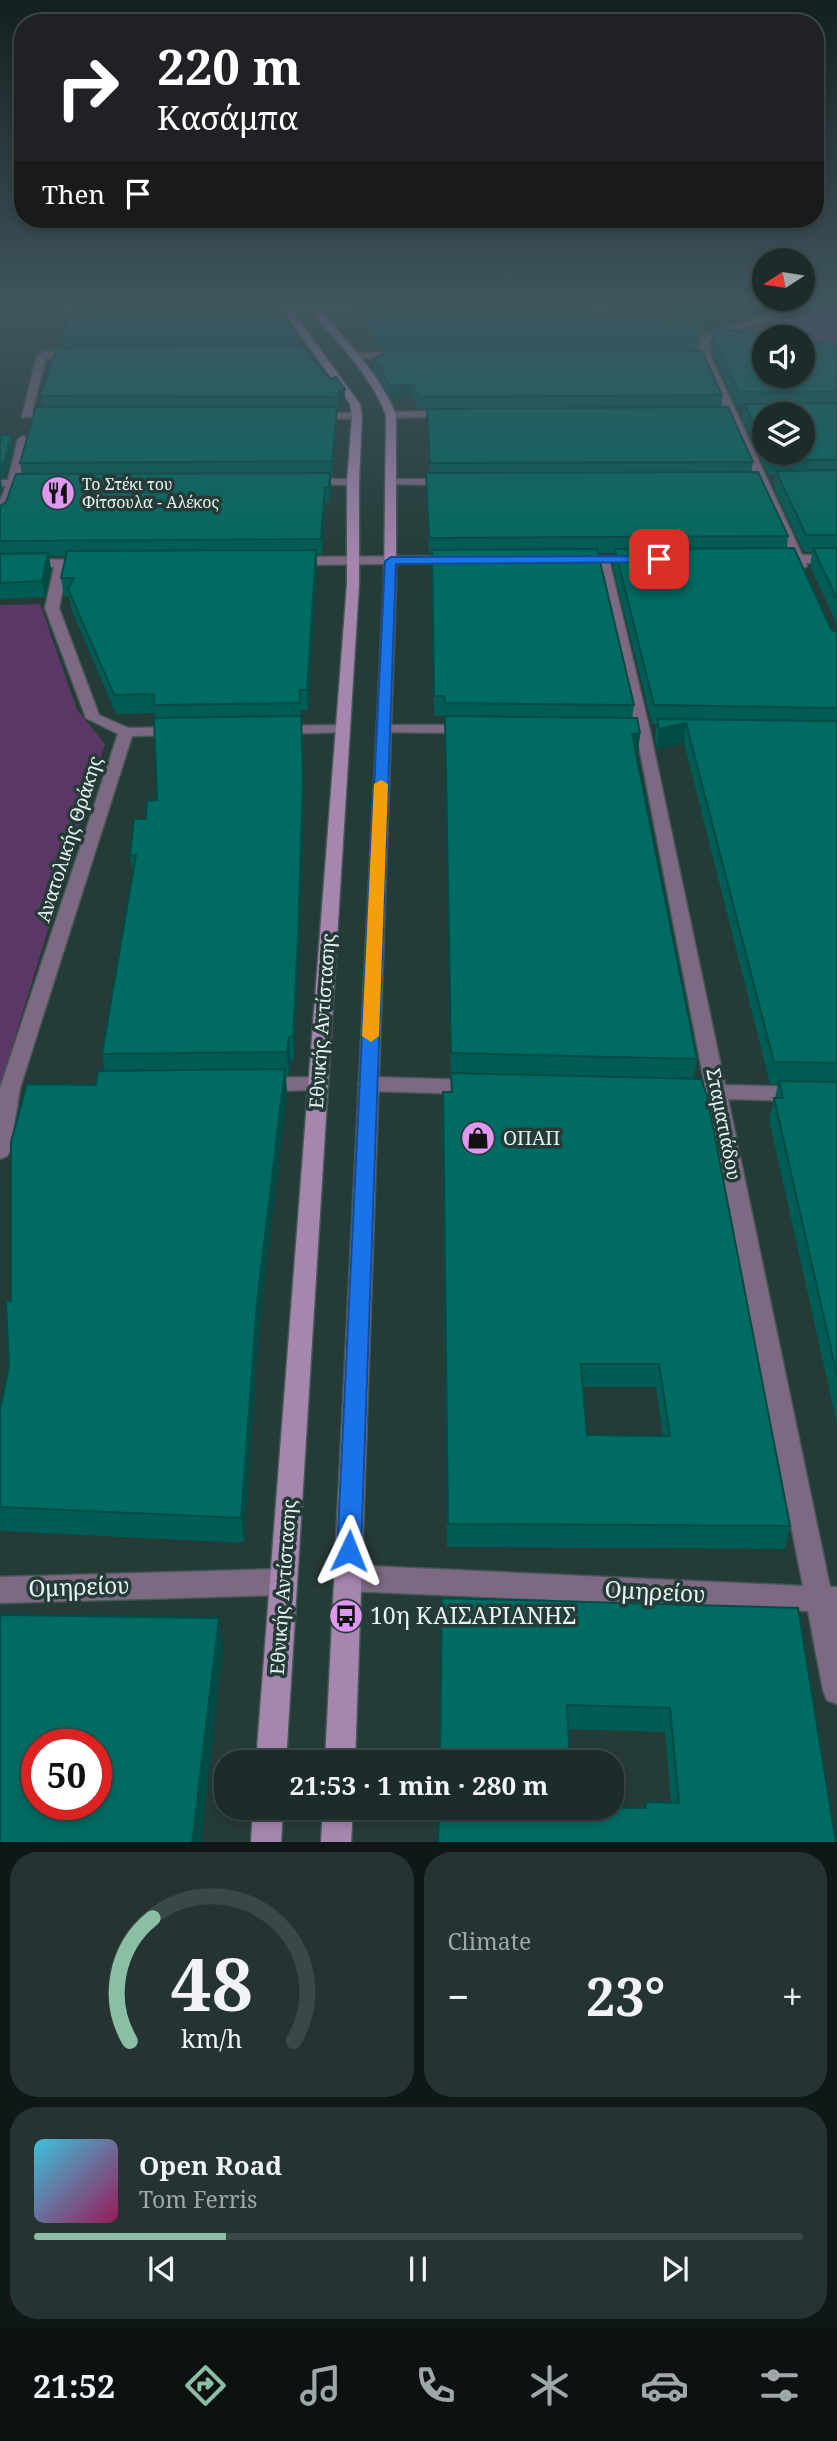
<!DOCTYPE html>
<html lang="en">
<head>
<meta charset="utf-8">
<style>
	body { margin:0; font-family:"Noto Serif",serif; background:#253432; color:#f1f3f6; height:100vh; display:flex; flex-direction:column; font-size:26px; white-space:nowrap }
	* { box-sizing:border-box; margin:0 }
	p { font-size:23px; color:#a0a7a8 }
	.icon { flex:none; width:38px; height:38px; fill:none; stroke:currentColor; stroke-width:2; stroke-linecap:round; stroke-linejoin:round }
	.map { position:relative; height:1842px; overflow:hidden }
	.sheet { display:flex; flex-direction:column; gap:10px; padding:10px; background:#0f1817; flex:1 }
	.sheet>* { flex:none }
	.banner { position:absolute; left:14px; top:14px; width:810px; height:214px; border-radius:28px; box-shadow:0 4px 10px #0003,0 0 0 2px #3a4847; background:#202124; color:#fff; overflow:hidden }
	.needle { width:46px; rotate:258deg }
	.tools { position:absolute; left:752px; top:248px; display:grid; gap:14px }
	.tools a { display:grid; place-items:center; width:63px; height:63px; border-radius:50%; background:#1c2c2a; box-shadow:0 4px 10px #0003,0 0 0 2px #3a4847; font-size:35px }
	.speed { position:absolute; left:21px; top:1729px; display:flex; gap:14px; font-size:35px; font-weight:700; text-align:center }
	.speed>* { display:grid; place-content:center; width:91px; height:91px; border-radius:50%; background:#1c2c2a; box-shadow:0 4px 10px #0003,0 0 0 2px #3a4847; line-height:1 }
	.speed .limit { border:10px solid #d22; background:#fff; color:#111 }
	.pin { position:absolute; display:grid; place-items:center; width:60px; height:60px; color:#fff; margin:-30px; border-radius:14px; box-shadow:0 4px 10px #0006 }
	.me { position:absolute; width:77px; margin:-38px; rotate:2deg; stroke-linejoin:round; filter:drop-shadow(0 0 5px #0008) }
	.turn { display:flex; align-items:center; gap:24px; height:147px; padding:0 28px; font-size:32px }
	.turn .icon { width:91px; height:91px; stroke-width:2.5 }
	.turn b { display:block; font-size:49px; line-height:60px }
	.then { display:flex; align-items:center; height:66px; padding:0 28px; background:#0003; gap:14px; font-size:26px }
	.big { font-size:52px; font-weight:700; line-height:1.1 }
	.sheet .tile { flex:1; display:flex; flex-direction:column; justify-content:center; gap:10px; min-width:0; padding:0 24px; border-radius:28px; background:#253432 }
	.sheet .dial { align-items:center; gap:0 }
	.dial svg { height:182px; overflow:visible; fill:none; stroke:#3a4847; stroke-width:7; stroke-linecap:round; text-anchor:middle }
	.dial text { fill:#f1f3f6; stroke:none }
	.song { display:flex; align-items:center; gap:21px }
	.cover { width:84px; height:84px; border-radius:10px; background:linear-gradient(135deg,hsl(190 70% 55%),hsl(330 70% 35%)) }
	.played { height:7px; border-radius:4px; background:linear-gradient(90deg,#8abfa5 25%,#3a4847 25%) }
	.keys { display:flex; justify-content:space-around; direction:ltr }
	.heat { display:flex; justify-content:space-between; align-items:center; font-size:38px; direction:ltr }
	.sheet .tiles { flex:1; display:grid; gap:10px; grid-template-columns:1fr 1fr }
	.tile:last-child { grid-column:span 2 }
	.trip { position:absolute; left:214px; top:1750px; width:410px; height:70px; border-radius:28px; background:#1c2c2a; box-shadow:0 4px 10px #0003,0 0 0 2px #3a4847; font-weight:700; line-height:70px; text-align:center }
	.menu { display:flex; height:112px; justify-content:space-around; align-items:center; background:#0b1211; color:#a0a7a8 }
	.menu .icon { width:49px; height:49px }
	.menu .current { color:#8abfa5 }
	.menu b { font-size:32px; color:#f1f3f6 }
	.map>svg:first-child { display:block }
	.green { fill:#5b3765 }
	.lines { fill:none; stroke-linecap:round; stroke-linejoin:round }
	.street-casing { stroke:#445856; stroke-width:3 }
	.secondary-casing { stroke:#445856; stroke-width:3 }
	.street { fill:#7e6983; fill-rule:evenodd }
	.secondary { fill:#a685af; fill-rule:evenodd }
	.wall { fill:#005c54; fill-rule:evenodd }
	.shaded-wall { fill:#004b45 }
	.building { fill:#006b62; stroke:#004b45; stroke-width:2; fill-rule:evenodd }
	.route { fill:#1a73e8; stroke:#114b97; stroke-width:2 }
	.slow { fill:#f59e0b }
	.labels { text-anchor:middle; stroke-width:7; stroke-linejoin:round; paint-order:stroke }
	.far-poi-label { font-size:16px; fill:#e6f3f1; stroke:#253b38; text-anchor:start }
	.street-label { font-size:19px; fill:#e6f3f1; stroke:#253b38 }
	.poi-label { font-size:19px; fill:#e6f3f1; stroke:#253b38; text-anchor:start }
	.near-street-label { font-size:23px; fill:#e6f3f1; stroke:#253b38 }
	.near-poi-label { font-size:23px; fill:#e6f3f1; stroke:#253b38; text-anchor:start }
</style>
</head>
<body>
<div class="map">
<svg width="837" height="1843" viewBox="0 0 837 1843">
	<rect width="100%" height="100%" fill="#253b38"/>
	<!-- green -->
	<g class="green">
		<path d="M837,305V347L803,343V338H765L736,334Z"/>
		<path d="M40,604L77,710L105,744L0,1086V605Z"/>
	</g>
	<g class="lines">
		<!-- street casing -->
		<g class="street-casing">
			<g id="street">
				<path d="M65,304L97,305L101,308C93,313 71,313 63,308Z"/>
				<path d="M576,304H589L640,323L632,325Z"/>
				<path d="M803,304H816L709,339L711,357L802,555H837V563H806L807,566L801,570L797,569L793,563H778L772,559L778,555H790L701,357L699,337Z"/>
				<path d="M269,305H377L381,308L377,311L266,310V306Z"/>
				<path d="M42,352H79L84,355L79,358H46L32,412H56L61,415L60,417H22L37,355Z"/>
				<path d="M355,353H404L409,356L404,359L352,358L350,356Z"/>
				<path d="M450,411L455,414L454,416L391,418L386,415L391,412Z"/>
				<path d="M315,413H357L362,416L357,419L311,418L310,416Z"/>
				<path d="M23,436L28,439L19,480H35L41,483L35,486H17L6,516L0,520V501L6,486H0V480H8L18,439Z"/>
				<path d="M308,479H353L359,482L353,485L304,484V480Z"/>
				<path d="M391,479H449L455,482L449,485L387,484V480Z"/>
				<path d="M456,556L462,560L460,563L295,565L289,561L295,557Z"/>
				<path d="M603,556L609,560L650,731L725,1085L837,1088V1102L728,1099L830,1587H837V1704L827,1700L823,1690L808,1611L347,1591L338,1587L334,1578L338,1569L347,1565L803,1586L707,1099L701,1097L698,1092L705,1086L636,731L597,560Z"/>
				<path d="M0,559L92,560V566L67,567L59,608L99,715L128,728L178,727L185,731L178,735L132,736L20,1088L10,1151L7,1156L0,1159V1088L118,734L86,718L45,608L54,567H0Z"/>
				<path d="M342,725L347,726L349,729L347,732L279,734L272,730L279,726Z"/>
				<path d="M384,725H466L473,729L466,733L379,732L377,729L379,726Z"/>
				<path d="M318,1077L325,1079L328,1084L325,1089L262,1092L255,1090L252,1085L255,1080L262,1078Z"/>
				<path d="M368,1077L473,1080L480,1082L483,1087L480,1092L473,1094L368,1091L361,1089L358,1084L361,1079Z"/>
				<path d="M283,1569L292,1573L296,1582L292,1591L283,1595L0,1603V1577Z"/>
			</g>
		</g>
		<!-- secondary casing -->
		<g class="secondary-casing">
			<g id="secondary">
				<path d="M278,304H287L360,404L362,416L359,482V584L286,1762H256L347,584V482L352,416L350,404Z"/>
				<path d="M307,304H316C344,341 379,371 396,415V584L355,1762H325L384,584L386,415C369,371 334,341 307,304Z"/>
				<path d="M253,1808H283L281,1843H251Z"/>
				<path d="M323,1808H353L351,1843H321Z"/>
			</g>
		</g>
		<!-- street -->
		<use href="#street" class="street"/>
		<!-- secondary -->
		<use href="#secondary" class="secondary"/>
	</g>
	<!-- wall -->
	<g class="wall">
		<path d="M353,304H589L596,307L595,313L613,316V311L596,304L760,305L759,313L702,330L698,329L699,339L698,351L722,395L721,407L753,462L751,472L788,536L787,548L831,629L837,632V1424L769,1120L774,1098H775L778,1084H770L684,743L657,749L655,739L657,724H652L613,567L614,553H598L634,705L632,718L640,733L638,753L636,754L697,1059L694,1078L790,1526L785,1549L447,1547L442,1115L443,1092H451V1076L445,723L444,716H434L432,554L429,553L426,488V473H430L427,409H474H419L412,397L391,398L374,371V359L390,350H382L353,312ZM583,1387H656L663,1436L587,1435Z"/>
		<path d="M760,304H787L776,307Z"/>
		<path d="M714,328L837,345V625L810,566L812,552H804L774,488L776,475H768L742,420L744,407H737L714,356L712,342ZM765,415L803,453H765Z"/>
		<path d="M60,338H296V347L330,379L345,389V402L339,403L338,410H337V421L332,476H331L330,503H325L322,554L316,555L317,568L308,710H301L304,800L299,959L294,1060H290L289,1075H286L287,1094L259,1328L244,1543L1,1531L0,1527V1410L9,1367L11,1301L96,1085L105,1071L102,1054L133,875L130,856L146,819L157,800L155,713L116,714L71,608L69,596H64L61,578L66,556H49L51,569L45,597L0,599V506L6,502L22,474L20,463L42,407L40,396L62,348Z"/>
		<path d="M442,1598L798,1608L836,1843L645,1808L646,1802L671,1803L665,1732L568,1729Z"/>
	</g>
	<!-- shaded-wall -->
	<g class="shaded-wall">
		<path d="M777,304H787L776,307Z"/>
		<path d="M760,305L759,313L702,330L703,322Z"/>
		<path d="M412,384V397L391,398V386Z"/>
		<path d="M345,389V402L339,403L338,410L339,390Z"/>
		<path d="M337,407V421L332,476V461Z"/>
		<path d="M11,435L13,449L6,477L1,479L2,489L0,494V464Z"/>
		<path d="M330,473L331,488L330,503L329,488Z"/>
		<path d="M325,488V503L322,554L321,539Z"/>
		<path d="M316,550L317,568L308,710L307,690Z"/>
		<path d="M48,553L51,569L45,597L42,581Z"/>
		<path d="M301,716L304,800L299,959L294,1060L293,1037Z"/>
		<path d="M686,723L684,743L657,749L659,729Z"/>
		<path d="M640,733L638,753L630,755L632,734Z"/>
		<path d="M289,1037L290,1060L289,1075L287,1052Z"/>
		<path d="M285,1069L287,1094L259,1328L244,1543L241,1518L257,1302Z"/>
		<path d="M219,1618L223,1648L201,1843H192Z"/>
	</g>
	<!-- building -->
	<g class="building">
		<path d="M76,304H278L296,338H60Z"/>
		<path d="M356,304H527L698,327L699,339L382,338Z"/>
		<path d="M577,304H589L596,307Z"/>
		<path d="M616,304H758L760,305L703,322L613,309L617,307Z"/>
		<path d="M714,328L787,338H765V376H803V340L837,345V392H739L715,342Z"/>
		<path d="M302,346L330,379L336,377L345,389L339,390L338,397L40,396L57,348Z"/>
		<path d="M391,350L702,351L722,395L419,397L412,384L391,386L374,359Z"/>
		<path d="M837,403V460L770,459L767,453H803V415H765V448L744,404Z"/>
		<path d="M36,407H337L332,461L20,463Z"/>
		<path d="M728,407L753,462L430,463L427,409Z"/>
		<path d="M0,435H11L4,463L0,464Z"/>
		<path d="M837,470V535H806L776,471Z"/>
		<path d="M758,472L788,536L432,538L429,536L426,473Z"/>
		<path d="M330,473L329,488H325L321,539L0,541V506L6,502L16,474Z"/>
		<path d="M794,548L831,629L837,632V708L654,705L615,549Z"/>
		<path d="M813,548H837V599Z"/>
		<path d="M597,549L634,705L445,703L444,696H434L432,550Z"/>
		<path d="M316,550L307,690H300V703L154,705V694L114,695L68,589L74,578H61L67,551Z"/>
		<path d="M48,553L42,581L0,583V554Z"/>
		<path d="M301,716L303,779L298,937L293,1037H289L287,1052L102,1054L136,855L130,856L134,819H146L147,801L157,800L154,718Z"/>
		<path d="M445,716L637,718L640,733L632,734L697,1059L451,1053Z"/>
		<path d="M657,719L837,721V1063L774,1062L686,723L659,729Z"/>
		<path d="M285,1069L257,1302L241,1518L0,1507V1410L9,1367L6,1301H11V1142L27,1084L96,1085L98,1071Z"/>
		<path d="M451,1073L701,1079L707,1096L790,1526L448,1524L443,1092H452ZM581,1364H659L670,1436L587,1435Z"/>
		<path d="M779,1081L837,1082V1375L774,1098H783Z"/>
		<path d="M442,1598L798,1608L836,1843H438L439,1808H646V1802L679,1803L670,1708L567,1705L570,1762H440Z"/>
		<path d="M0,1615L219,1618L192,1843H0ZM37,1745H96V1804H37Z"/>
	</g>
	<!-- sky -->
	<linearGradient id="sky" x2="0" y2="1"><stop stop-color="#14201f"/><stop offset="0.54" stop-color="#40555e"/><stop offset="1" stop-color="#40555e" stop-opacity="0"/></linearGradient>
	<rect width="837" height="562" fill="url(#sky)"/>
	<!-- route -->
	<path class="route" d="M659,556L663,557V562L396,564L361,1551L357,1559L349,1562L340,1559L337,1551L385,561L391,557Z"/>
	<!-- slow -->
	<path class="slow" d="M381,780L388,784L379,1036L371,1042L362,1036L374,784Z"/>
	<!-- icons -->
	<defs>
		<g id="restaurant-disc" transform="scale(1.75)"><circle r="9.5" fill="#de98f2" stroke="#253b38"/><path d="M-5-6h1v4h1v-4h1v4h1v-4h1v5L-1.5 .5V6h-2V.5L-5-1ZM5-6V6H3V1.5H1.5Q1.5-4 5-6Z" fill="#111"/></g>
		<g id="shop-disc" transform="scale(1.75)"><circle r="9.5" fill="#de98f2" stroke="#253b38"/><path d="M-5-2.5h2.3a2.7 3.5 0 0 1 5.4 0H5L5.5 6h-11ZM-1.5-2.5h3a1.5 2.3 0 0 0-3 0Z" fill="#111"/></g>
		<g id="bus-disc" transform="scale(1.75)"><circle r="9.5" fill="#de98f2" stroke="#253b38"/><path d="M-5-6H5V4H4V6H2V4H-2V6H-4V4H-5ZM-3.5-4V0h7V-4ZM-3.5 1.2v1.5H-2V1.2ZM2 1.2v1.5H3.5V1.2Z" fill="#111"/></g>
	</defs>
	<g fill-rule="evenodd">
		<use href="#restaurant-disc" x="58" y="493"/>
		<use href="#shop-disc" x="478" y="1138"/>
		<use href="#bus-disc" x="346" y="1616"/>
	</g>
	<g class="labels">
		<!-- far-poi labels -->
		<g class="far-poi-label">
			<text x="82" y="490">Το Στέκι του<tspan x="82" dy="18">Φίτσουλα - Αλέκος</tspan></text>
		</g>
		<!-- street labels -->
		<g class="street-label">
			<text transform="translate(69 839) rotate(-72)" y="7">Ανατολικής Θράκης</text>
			<text transform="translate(322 1021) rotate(-86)" y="7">Εθνικής Αντίστασης</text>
			<text transform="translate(724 1124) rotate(79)" y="7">Σταματιάδου</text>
			<text transform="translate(283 1587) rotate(-86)" y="7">Εθνικής Αντίστασης</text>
		</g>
		<!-- poi labels -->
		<g class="poi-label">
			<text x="503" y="1145">ΟΠΑΠ</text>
		</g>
		<!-- near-street labels -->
		<g class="near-street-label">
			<text transform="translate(79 1587) rotate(-2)" y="8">Ομηρείου</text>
			<text transform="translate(655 1592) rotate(3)" y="8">Ομηρείου</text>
		</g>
		<!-- near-poi labels -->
		<g class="near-poi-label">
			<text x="370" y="1624">10η ΚΑΙΣΑΡΙΑΝΗΣ</text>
		</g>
	</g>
</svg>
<div class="tools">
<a><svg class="needle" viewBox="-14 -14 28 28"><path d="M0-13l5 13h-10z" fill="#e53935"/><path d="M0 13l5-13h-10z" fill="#a0a7a8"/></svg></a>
<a><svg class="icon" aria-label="sound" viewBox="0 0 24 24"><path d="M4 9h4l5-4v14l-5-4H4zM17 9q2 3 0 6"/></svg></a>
<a><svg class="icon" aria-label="layers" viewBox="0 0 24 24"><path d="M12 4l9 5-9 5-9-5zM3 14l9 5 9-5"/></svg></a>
</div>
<div class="speed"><div class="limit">50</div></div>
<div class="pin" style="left:659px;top:559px;background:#d93025"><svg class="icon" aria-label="arrive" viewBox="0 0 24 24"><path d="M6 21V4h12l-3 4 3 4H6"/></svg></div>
<svg class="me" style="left:349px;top:1551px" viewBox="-20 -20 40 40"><path d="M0-17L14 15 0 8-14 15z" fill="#1a73e8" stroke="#fff" stroke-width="4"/></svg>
<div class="trip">21:53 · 1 min · 280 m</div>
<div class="banner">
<div class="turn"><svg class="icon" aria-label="right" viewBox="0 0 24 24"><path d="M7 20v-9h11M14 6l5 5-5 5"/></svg><div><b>220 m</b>Κασάμπα</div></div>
<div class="then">Then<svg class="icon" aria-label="arrive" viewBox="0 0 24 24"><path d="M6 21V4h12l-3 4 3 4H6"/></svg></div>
</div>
</div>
<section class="sheet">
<div class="tiles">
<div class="tile dial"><svg viewBox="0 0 100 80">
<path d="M14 69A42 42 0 1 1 86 69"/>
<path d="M14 69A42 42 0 0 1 24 15" stroke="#8abfa5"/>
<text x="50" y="56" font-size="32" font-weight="700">48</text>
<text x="50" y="72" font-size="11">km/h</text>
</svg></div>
<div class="tile"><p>Climate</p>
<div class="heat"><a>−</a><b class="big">23°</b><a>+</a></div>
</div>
<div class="tile">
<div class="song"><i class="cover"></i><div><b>Open Road</b><p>Tom Ferris</p></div></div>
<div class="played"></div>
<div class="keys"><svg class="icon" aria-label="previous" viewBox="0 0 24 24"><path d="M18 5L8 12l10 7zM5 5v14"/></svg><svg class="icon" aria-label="pause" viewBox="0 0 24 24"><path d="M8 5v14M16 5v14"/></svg><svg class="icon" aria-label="next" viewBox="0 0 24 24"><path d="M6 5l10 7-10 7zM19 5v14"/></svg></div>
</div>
</div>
</section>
<nav class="menu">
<b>21:52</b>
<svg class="icon current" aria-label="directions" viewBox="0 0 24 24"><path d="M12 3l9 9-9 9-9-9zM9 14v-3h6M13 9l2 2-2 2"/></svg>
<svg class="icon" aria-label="music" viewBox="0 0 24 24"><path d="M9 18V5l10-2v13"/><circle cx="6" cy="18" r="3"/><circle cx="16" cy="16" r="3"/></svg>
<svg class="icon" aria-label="phone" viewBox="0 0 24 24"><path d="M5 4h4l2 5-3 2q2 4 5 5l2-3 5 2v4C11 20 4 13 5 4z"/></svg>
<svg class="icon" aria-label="climate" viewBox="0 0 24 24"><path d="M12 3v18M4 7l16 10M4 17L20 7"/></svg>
<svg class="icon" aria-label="car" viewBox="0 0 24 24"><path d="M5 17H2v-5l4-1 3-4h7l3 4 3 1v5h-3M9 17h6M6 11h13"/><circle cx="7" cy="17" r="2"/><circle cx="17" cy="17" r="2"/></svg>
<svg class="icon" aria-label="filters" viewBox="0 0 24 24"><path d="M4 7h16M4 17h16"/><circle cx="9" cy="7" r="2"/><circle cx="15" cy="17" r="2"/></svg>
</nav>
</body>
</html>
